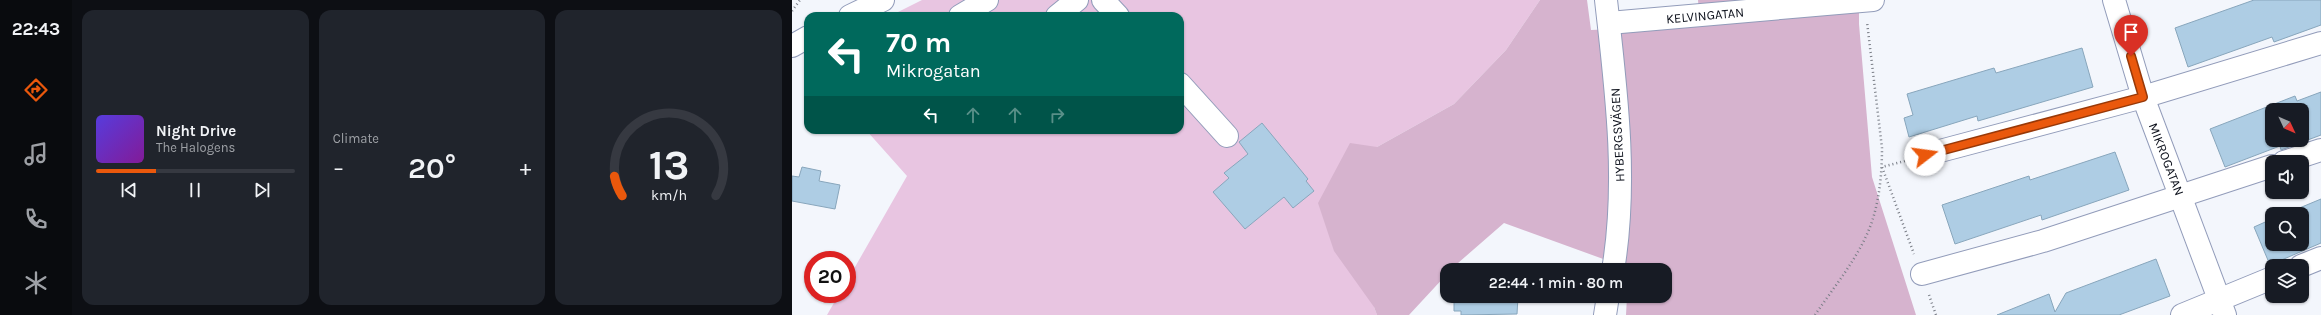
<!DOCTYPE html>
<html lang="en">
<head>
<meta charset="utf-8">
<style>
	body { margin:0; font-family:Karla,sans-serif; background:#20242c; color:#f1f3f6; height:100vh; display:flex; flex-direction:column; font-size:15px; white-space:nowrap }
	* { box-sizing:border-box; margin:0 }
	p { font-size:13px; color:#9ea1a6 }
	.icon { flex:none; width:22px; height:22px; fill:none; stroke:currentColor; stroke-width:2; stroke-linecap:round; stroke-linejoin:round }
	.map { position:relative; flex:1; overflow:hidden }
	.details { display:flex; flex-direction:column; gap:10px; padding:10px; background:#0d0f14; width:720px }
	.details>* { flex:none }
	.hud { position:absolute; left:12px; top:12px; width:380px; height:122px; border-radius:12px; box-shadow:0 1px 3px #0004; background:#00695c; color:#fff; overflow:hidden }
	.needle { width:26px; rotate:134deg }
	.fabs { position:absolute; left:1473px; top:103px; display:grid; gap:8px }
	.fabs a { display:grid; place-items:center; width:44px; height:44px; border-radius:8px; background:#171b24; box-shadow:0 1px 3px #0004; font-size:20px }
	.speed { position:absolute; left:12px; top:251px; display:flex; gap:8px; font-size:20px; font-weight:700; text-align:center }
	.speed>* { display:grid; place-content:center; width:52px; height:52px; border-radius:50%; background:#171b24; box-shadow:0 1px 3px #0004; line-height:1 }
	.speed .limit { border:6px solid #d22; background:#fff; color:#111 }
	.pin { position:absolute; display:grid; place-items:center; width:34px; height:34px; color:#fff; margin:-41px -17px; border-radius:50% 50% 50% 0; rotate:-45deg; box-shadow:0 0 4px #0007 }
	.pin .icon { rotate:45deg }
	.me { position:absolute; width:44px; margin:-22px; rotate:75deg; stroke-linejoin:round; filter:drop-shadow(0 0 3px #0008) }
	.turn { display:flex; align-items:center; gap:14px; height:84px; padding:0 16px; font-size:18px }
	.turn .icon { width:52px; height:52px; stroke-width:2.5 }
	.turn b { display:block; font-size:28px; line-height:34px }
	.lanes { display:flex; align-items:center; height:38px; padding:0 16px; background:#0003; justify-content:center; gap:20px; direction:ltr }
	.lanes .off { opacity:.35 }
	.big { font-size:30px; font-weight:600; line-height:1.1 }
	.details .card { flex:1; display:flex; flex-direction:column; justify-content:center; gap:6px; min-width:0; padding:0 14px; border-radius:12px; background:#20242c }
	.details .dial { align-items:center; gap:0 }
	.dial svg { height:104px; overflow:visible; fill:none; stroke:#363941; stroke-width:7; stroke-linecap:round; text-anchor:middle }
	.dial text { fill:#f1f3f6; stroke:none }
	.song { display:flex; align-items:center; gap:12px }
	.cover { width:48px; height:48px; border-radius:6px; background:linear-gradient(135deg,hsl(250 70% 55%),hsl(290 70% 35%)) }
	.played { height:4px; border-radius:2px; background:linear-gradient(90deg,#ea580c 30%,#363941 30%) }
	.keys { display:flex; justify-content:space-around; direction:ltr }
	.heat { display:flex; justify-content:space-between; align-items:center; font-size:22px; direction:ltr }
	.details .tiles { flex:1; display:grid; gap:10px; grid-template-columns:repeat(3,1fr) }
	.trip { position:absolute; left:648px; top:263px; width:232px; height:40px; border-radius:12px; background:#171b24; box-shadow:0 1px 3px #0004; font-weight:600; line-height:40px; text-align:center }
	main { display:flex; flex:1; min-height:0 }
	.tabs { display:flex; flex-direction:column; width:72px; justify-content:space-around; align-items:center; background:#090b0e; color:#9ea1a6 }
	.tabs .icon { width:28px; height:28px }
	.tabs .active { color:#ea580c }
	.tabs b { font-size:18px; color:#f1f3f6 }
	.map>svg:first-child { display:block }
	.green { fill:#e8c5e1 }
	.forest { fill:#d6b3ce }
	.building { fill:#aecde4; stroke:#88a6bc; fill-rule:evenodd }
	.lines { fill:none; stroke-linecap:round; stroke-linejoin:round }
	.minor-casing { stroke:#929cba; stroke-width:24 }
	.path { stroke:#797d86; stroke-width:2.5; stroke-dasharray:1 3; stroke-linecap:butt }
	.minor { stroke:#fff; stroke-width:22 }
	.route-casing { stroke:#983908; stroke-width:10 }
	.route { stroke:#ea580c; stroke-width:7 }
	.labels { text-anchor:middle; stroke-width:3.5; stroke-linejoin:round; paint-order:stroke }
	.street-label { font-size:13px; fill:#0d111c; stroke:#fff }
</style>
</head>
<body>
<main>
<nav class="tabs">
<b>22:43</b>
<svg class="icon active" aria-label="directions" viewBox="0 0 24 24"><path d="M12 3l9 9-9 9-9-9zM9 14v-3h6M13 9l2 2-2 2"/></svg>
<svg class="icon" aria-label="music" viewBox="0 0 24 24"><path d="M9 18V5l10-2v13"/><circle cx="6" cy="18" r="3"/><circle cx="16" cy="16" r="3"/></svg>
<svg class="icon" aria-label="phone" viewBox="0 0 24 24"><path d="M5 4h4l2 5-3 2q2 4 5 5l2-3 5 2v4C11 20 4 13 5 4z"/></svg>
<svg class="icon" aria-label="climate" viewBox="0 0 24 24"><path d="M12 3v18M4 7l16 10M4 17L20 7"/></svg>
</nav>
<section class="details">
<div class="tiles">
<div class="card">
<div class="song"><i class="cover"></i><div><b>Night Drive</b><p>The Halogens</p></div></div>
<div class="played"></div>
<div class="keys"><svg class="icon" aria-label="previous" viewBox="0 0 24 24"><path d="M18 5L8 12l10 7zM5 5v14"/></svg><svg class="icon" aria-label="pause" viewBox="0 0 24 24"><path d="M8 5v14M16 5v14"/></svg><svg class="icon" aria-label="next" viewBox="0 0 24 24"><path d="M6 5l10 7-10 7zM19 5v14"/></svg></div>
</div>
<div class="card"><p>Climate</p>
<div class="heat"><a>−</a><b class="big">20°</b><a>+</a></div>
</div>
<div class="card dial"><svg viewBox="0 0 100 80">
<path d="M14 69A42 42 0 1 1 86 69"/>
<path d="M14 69A42 42 0 0 1 8 54" stroke="#ea580c"/>
<text x="50" y="56" font-size="32" font-weight="700">13</text>
<text x="50" y="72" font-size="11">km/h</text>
</svg></div>
</div>
</section>
<div class="map">
<svg width="1529" height="315" viewBox="0 0 1529 315">
	<rect width="100%" height="100%" fill="#f3f6fc"/>
	<!-- green -->
	<path class="green" d="M130,0H748L714,50L662,104L585,147L582,307L585,315H35L47,294H55V281L115,176L74,130H388V16H98Z"/>
	<!-- forest -->
	<path class="forest" d="M748,0H795L799,30L908,25L906,0H1067V24L1080,177L1124,315H834L835,296H873V270H836V268L712,223L658,270H655V274L617,315H585L582,307L542,251L526,203L558,143L585,147L662,104L714,50Z"/>
	<!-- building -->
	<g class="building">
		<path d="M1462,0H1529V25L1482,42L1480,37L1396,67L1383,28Z"/>
		<path d="M1290,48L1301,87L1186,121L1185,116L1117,137L1112,118L1121,115L1115,94L1202,68L1204,73Z"/>
		<path d="M1529,92V135L1489,150L1488,146L1433,167L1418,129L1503,96L1505,101ZM1480,110H1510V140H1480Z"/>
		<path d="M470,123L516,179L514,181L522,191L501,208L492,197L453,229L421,192L437,178L432,173L456,154L447,142Z"/>
		<path d="M1323,152L1337,190L1250,220L1249,215L1163,244L1150,205L1237,176L1238,180Z"/>
		<path d="M10,167L29,171L27,181L48,185L43,209L0,201V176L7,177Z"/>
		<path d="M1529,199V243L1478,265L1462,227L1480,219V244H1510V214H1493Z"/>
		<path d="M1364,259L1378,296L1327,315H1205L1257,294L1263,312L1274,293Z"/>
		<path d="M662,296L726,297L725,314L669,315V311H662Z"/>
	</g>
	<g class="lines">
		<!-- minor casing -->
		<g class="minor-casing">
			<g id="minor">
				<path d="M311,0L326,16"/>
				<path d="M814,0C824,89 836,181 821,270"/>
				<path d="M1322,0L1351,97L1433,315"/>
				<path d="M58,16L91,0"/>
				<path d="M168,16L195,0"/>
				<path d="M265,16L285,0"/>
				<path d="M817,23L1081,0"/>
				<path d="M0,46L16,37"/>
				<path d="M388,84L435,136"/>
				<path d="M1133,155L1351,97L1529,43"/>
				<path d="M1492,162L1529,150"/>
				<path d="M1509,266L1529,258"/>
				<path d="M1130,274L1251,241L1480,166"/>
				<path d="M813,315L816,296"/>
				<path d="M1390,315L1480,278"/>
			</g>
		</g>
		<!-- path -->
		<g class="path">
			<path d="M0,11L8,0"/>
			<path d="M1113,161L1090,167L1122,254"/>
			<path d="M1137,295L1144,315"/>
			<path d="M1023,315C1044,284 1072,251 1082,215C1088,194 1090,170 1090,148L1075,22"/>
		</g>
		<!-- minor -->
		<use href="#minor" class="minor"/>
	</g>
	<g class="lines">
		<!-- route casing -->
		<g class="route-casing">
			<path id="route" d="M1133,155L1351,97L1339,56"/>
		</g>
		<!-- route -->
		<use href="#route" class="route"/>
	</g>
	<g class="labels">
		<!-- street labels -->
		<g class="street-label">
			<text transform="translate(913 15) rotate(-5)" y="5">KELVINGATAN</text>
			<text transform="translate(825 135) rotate(-93)" y="5">HYBERGSVÄGEN</text>
			<text transform="translate(1375 159) rotate(69)" y="5">MIKROGATAN</text>
		</g>
	</g>
</svg>
<div class="fabs">
<a><svg class="needle" viewBox="-14 -14 28 28"><path d="M0-13l5 13h-10z" fill="#e53935"/><path d="M0 13l5-13h-10z" fill="#9ea1a6"/></svg></a>
<a><svg class="icon" aria-label="sound" viewBox="0 0 24 24"><path d="M4 9h4l5-4v14l-5-4H4zM17 9q2 3 0 6"/></svg></a>
<a><svg class="icon" aria-label="search" viewBox="0 0 24 24"><circle cx="10" cy="10" r="6"/><path d="M15 15l6 6"/></svg></a>
<a><svg class="icon" aria-label="layers" viewBox="0 0 24 24"><path d="M12 4l9 5-9 5-9-5zM3 14l9 5 9-5"/></svg></a>
</div>
<div class="speed"><div class="limit">20</div></div>
<div class="pin" style="left:1339px;top:56px;background:#d93025"><svg class="icon" aria-label="arrive" viewBox="0 0 24 24"><path d="M6 21V4h12l-3 4 3 4H6"/></svg></div>
<svg class="me" style="left:1133px;top:155px" viewBox="-20 -20 40 40"><circle r="19" fill="#fff"/><path d="M0-13L10 11 0 6-10 11z" fill="#ea580c"/></svg>
<div class="trip">22:44 · 1 min · 80 m</div>
<div class="hud">
<div class="turn"><svg class="icon" aria-label="left" viewBox="0 0 24 24"><path d="M17 20v-9H6M10 6l-5 5 5 5"/></svg><div><b>70 m</b>Mikrogatan</div></div>
<div class="lanes"><svg class="icon" aria-label="left" viewBox="0 0 24 24"><path d="M17 20v-9H6M10 6l-5 5 5 5"/></svg><svg class="icon off" aria-label="ahead" viewBox="0 0 24 24"><path d="M12 20V5M6 11l6-6 6 6"/></svg><svg class="icon off" aria-label="ahead" viewBox="0 0 24 24"><path d="M12 20V5M6 11l6-6 6 6"/></svg><svg class="icon off" aria-label="right" viewBox="0 0 24 24"><path d="M7 20v-9h11M14 6l5 5-5 5"/></svg></div>
</div>
</div>
</main>
</body>
</html>
